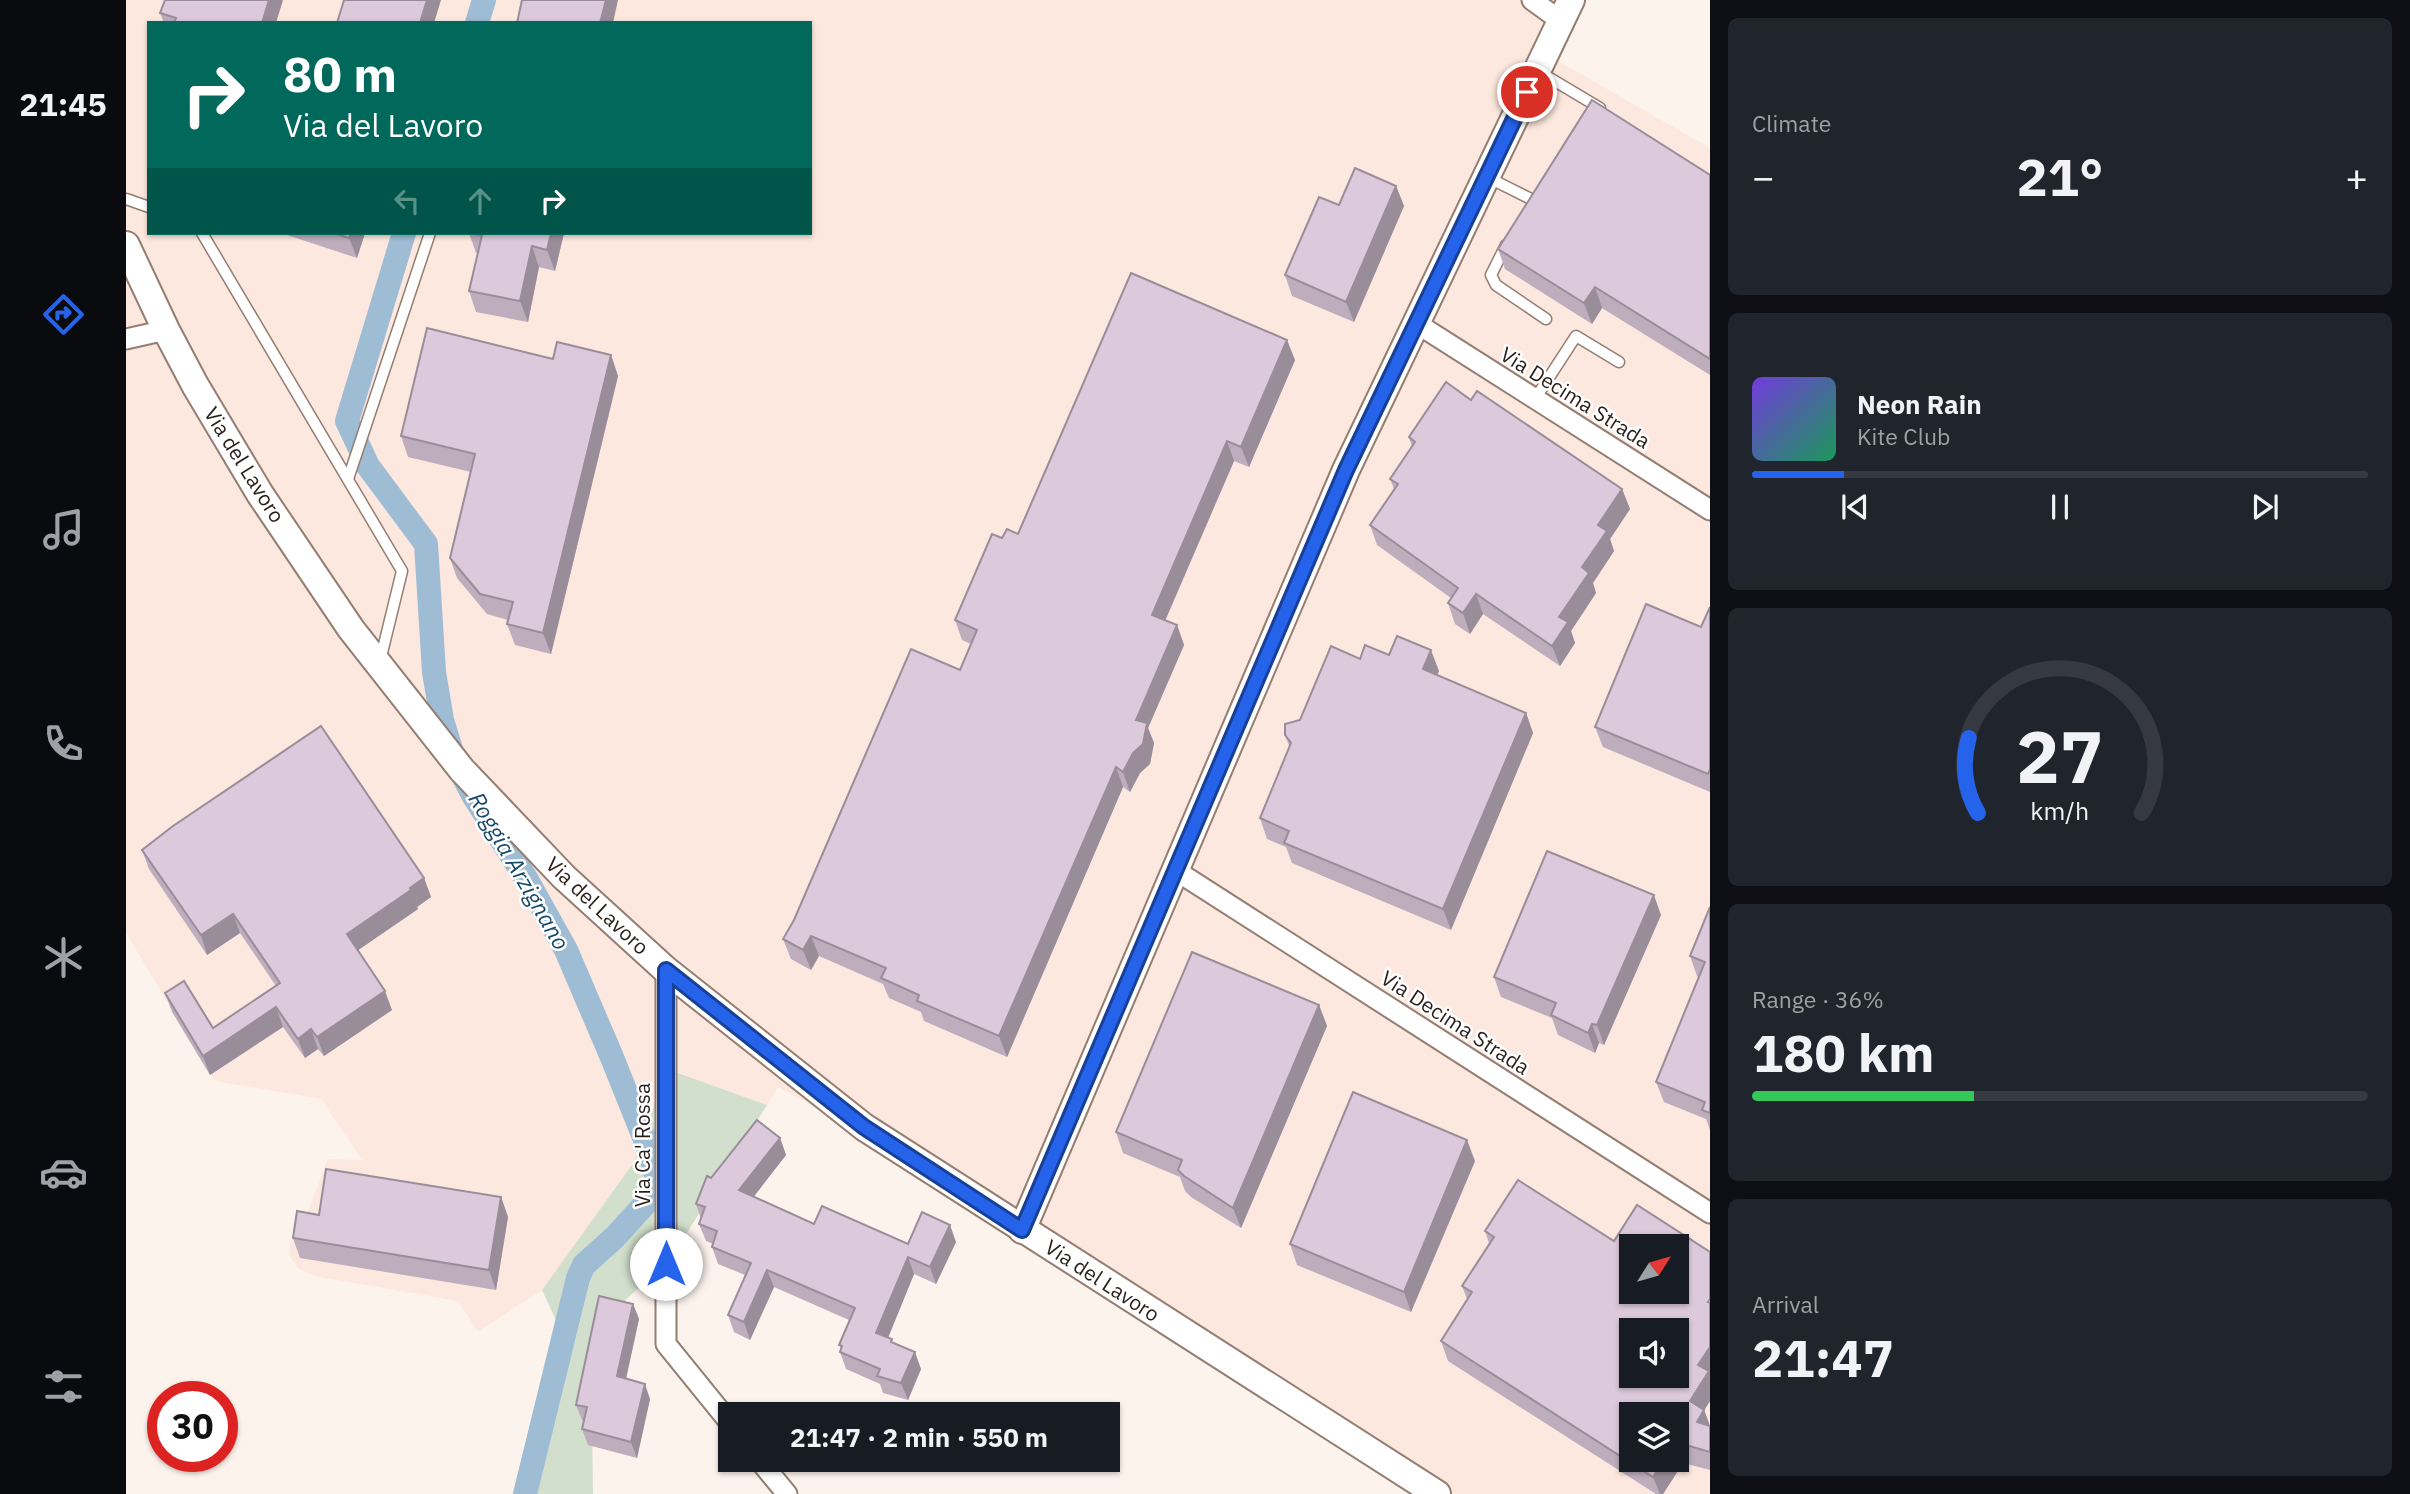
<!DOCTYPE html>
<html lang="en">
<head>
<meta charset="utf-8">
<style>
	body { margin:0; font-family:"IBM Plex Sans",sans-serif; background:#20242c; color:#f1f3f6; height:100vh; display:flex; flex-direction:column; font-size:26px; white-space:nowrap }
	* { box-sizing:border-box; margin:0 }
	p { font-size:23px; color:#9ea1a6 }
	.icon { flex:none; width:38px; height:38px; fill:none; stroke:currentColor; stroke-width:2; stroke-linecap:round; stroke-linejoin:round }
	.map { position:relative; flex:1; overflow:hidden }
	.sheet { display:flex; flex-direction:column; gap:18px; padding:18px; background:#0d0f14; width:700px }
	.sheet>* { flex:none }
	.banner { position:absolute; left:21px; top:21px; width:665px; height:214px; border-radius:0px; box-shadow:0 2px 5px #0004; background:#00695c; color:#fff; overflow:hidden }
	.needle { width:46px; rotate:53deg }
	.buttons { position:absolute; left:1493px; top:1234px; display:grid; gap:14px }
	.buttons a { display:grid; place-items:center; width:70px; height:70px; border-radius:0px; background:#171b24; box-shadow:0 2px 5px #0004; font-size:35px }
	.speed { position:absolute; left:21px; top:1381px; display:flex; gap:14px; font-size:35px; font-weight:700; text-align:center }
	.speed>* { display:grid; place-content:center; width:91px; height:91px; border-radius:50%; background:#171b24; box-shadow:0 2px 5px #0004; line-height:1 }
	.speed .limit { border:10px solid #d22; background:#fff; color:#111 }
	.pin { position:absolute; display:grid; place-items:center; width:60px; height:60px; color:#fff; margin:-30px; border:4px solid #fff; border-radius:50%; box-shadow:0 2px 7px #0007 }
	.me { position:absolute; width:77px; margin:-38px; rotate:0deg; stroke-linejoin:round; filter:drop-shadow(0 0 5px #0008) }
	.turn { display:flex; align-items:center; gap:24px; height:147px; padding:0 21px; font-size:32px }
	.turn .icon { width:91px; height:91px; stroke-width:2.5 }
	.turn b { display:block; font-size:49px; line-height:60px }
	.lanes { display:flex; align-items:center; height:66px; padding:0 21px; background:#0003; justify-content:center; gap:35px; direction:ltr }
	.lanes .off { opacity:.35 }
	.big { font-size:52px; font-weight:700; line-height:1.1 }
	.sheet .widget { flex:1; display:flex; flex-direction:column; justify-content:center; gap:10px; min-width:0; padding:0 24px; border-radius:10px; background:#20242c }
	.sheet .dial { align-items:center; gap:0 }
	.dial svg { height:182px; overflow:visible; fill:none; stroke:#363941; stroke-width:7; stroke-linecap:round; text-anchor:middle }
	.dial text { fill:#f1f3f6; stroke:none }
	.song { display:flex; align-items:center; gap:21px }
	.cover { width:84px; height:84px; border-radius:10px; background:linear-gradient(135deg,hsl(260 70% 55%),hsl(150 70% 35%)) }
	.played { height:7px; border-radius:4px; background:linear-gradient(90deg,#2563eb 15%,#363941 15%) }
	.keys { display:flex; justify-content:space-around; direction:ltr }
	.heat { display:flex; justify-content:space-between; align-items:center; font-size:38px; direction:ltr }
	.charge { height:10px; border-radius:5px; background:linear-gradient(90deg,#34c759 36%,#363941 0) }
	.trip { position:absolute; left:592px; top:1402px; width:402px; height:70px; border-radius:0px; background:#171b24; box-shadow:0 2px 5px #0004; font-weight:700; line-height:70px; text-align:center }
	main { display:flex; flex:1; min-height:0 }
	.menu { display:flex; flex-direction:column; width:126px; justify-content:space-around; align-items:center; background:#090b0e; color:#9ea1a6 }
	.menu .icon { width:49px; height:49px }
	.menu .on { color:#2563eb }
	.menu b { font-size:32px; color:#f1f3f6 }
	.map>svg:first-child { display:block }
	.built { fill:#fce8de; fill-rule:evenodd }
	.green { fill:#d2dfcc }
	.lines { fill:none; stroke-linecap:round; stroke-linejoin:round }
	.canal { stroke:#9ebcd4; stroke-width:24 }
	.lane-casing { stroke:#947d71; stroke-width:13 }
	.street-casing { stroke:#947d71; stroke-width:23 }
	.secondary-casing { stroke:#947d71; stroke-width:30 }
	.lane { stroke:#fff; stroke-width:10 }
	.street { stroke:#fff; stroke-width:19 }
	.secondary { stroke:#fff; stroke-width:26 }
	.wall { fill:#bdadbd; fill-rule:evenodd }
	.shaded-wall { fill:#9a8d9a }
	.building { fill:#dcc9dc; stroke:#9a8d9a; stroke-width:2; fill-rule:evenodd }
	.route-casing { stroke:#184099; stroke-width:18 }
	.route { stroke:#2563eb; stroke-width:12 }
	.labels { text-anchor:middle; stroke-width:5; stroke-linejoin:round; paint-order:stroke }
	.street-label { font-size:21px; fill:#281f1a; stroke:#fff }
	.water-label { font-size:23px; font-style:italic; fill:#184a6b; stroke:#fff }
</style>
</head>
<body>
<main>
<nav class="menu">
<b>21:45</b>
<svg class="icon on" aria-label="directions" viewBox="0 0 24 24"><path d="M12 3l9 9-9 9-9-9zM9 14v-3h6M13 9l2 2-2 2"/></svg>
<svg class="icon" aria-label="music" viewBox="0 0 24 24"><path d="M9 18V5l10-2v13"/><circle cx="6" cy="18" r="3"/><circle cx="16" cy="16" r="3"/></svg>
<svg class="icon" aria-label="phone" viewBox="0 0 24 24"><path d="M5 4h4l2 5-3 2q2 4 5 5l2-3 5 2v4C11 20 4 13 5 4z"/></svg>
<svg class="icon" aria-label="climate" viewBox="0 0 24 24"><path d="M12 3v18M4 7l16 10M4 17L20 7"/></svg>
<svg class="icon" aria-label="car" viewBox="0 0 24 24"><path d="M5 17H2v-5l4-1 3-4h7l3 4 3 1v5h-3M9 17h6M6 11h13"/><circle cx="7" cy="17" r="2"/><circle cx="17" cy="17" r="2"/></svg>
<svg class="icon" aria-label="filters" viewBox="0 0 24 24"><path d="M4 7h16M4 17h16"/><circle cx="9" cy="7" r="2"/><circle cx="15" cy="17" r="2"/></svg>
</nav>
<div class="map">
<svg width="1584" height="1494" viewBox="0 0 1584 1494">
	<rect width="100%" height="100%" fill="#fdf3ed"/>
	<!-- built -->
	<path class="built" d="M0,0H1449L1422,55L1584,148V1494H1302L771,1152L652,1087L641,1105L542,1069L508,1162L416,1290L352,1332L332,1301L188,1276L172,1268L163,1255L164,1244L169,1229L182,1211L202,1159L236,1160L195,1099L89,1081L0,933ZM23,23H684V233H23ZM1505,1246H1550V1292H1505ZM1505,1330H1550V1376H1505ZM1505,1414H1550V1460H1505Z"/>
	<!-- green -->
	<path class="green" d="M541,1069L641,1105L547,1255L465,1333L467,1494H394L434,1329L416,1290L508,1162Z"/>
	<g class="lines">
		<!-- canal -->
		<g class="canal">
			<path d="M351,23L358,0"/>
			<path d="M278,233L221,421L242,466L300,544L308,672L316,720L328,759L347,795L401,880L440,950L485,1055L524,1152L532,1182L528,1194L489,1237L458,1265L452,1278L399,1494"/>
		</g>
		<!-- lane casing -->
		<g class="lane-casing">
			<g id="lane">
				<path d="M1412,71L1474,108"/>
				<path d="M1361,177L1407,200"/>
				<path d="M0,199L23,207"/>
				<path d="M76,233L276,571L254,661"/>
				<path d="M1380,245L1365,275L1370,285L1420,319"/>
				<path d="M1409,399L1450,336L1493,362"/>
				<path d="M222,479L304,233"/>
			</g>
		</g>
		<!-- street casing -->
		<g class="street-casing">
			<g id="street">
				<path d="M1406,0L1435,21"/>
				<path d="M1290,323L1584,510"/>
				<path d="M0,339L40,330"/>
				<path d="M1049,870L1584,1213"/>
				<path d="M540,970V1344L604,1423"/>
				<path d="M633,1460L661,1494"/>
			</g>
		</g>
		<!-- secondary casing -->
		<g class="secondary-casing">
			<g id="secondary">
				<path d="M0,245L40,330L69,385L134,494L225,629L336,770L438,877L540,970L738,1127L1311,1494"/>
				<path d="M896,1230L1220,470L1445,0"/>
			</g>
		</g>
		<!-- lane -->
		<use href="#lane" class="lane"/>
		<!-- street -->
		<use href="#street" class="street"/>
		<!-- secondary -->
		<use href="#secondary" class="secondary"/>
	</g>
	<!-- wall -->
	<g class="wall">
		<path d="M34,13L150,23H38Z"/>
		<path d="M1584,175V375L1476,308L1466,324L1379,269L1372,249Z"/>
		<path d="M1270,186L1278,206L1228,322L1166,296L1159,275L1213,205Z"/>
		<path d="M155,233H239L231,258Z"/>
		<path d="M343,233H438L429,271L413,267L402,322L350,312L343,291L352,253H350Z"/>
		<path d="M485,355L492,376L425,654L389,645L381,624L382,620L361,614L331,578L324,558L345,472L282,457L275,436L427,359Z"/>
		<path d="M1169,360L1123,467L1108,461L1039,620L1051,625L1058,645L1022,728L1028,743L1024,764L1014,773L1004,792L997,787L881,1057L798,1021L795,1012L763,998L757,984L693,956L685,970L665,959L657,939L834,670L845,644L836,640L829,620L876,538L892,534Z"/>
		<path d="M1345,400L1496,489L1504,509L1484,539L1488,551L1467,583L1470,593L1445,631L1449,643L1434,666L1357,614L1344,634L1329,624L1322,603L1325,598L1251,545L1244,525L1268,489L1264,479L1286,447L1283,437Z"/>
		<path d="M1584,607V792L1477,747L1469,727L1575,627Z"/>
		<path d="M1263,655L1313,671L1311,675L1400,713L1407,733L1325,930L1166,863L1160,847L1141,839L1134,818L1164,748L1159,735L1234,659Z"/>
		<path d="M16,850L298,878L305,897L291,907L292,909L232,950L266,1010L198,1056L192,1049L179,1058L157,1027L84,1075L46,1012L39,993L87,1028L150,986L114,933L81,955L23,869Z"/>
		<path d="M1584,907V1130L1580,1119L1538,1102L1530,1082L1573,977L1571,976L1564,956Z"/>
		<path d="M1535,915L1478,1045L1473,1043L1469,1053L1432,1035L1426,1018L1375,997L1368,977Z"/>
		<path d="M1193,1005L1201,1026L1115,1228L1065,1197L1059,1191L1054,1177L997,1153L990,1132Z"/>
		<path d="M654,1138L660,1155L627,1197L688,1224L782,1244L830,1242L810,1284L788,1274L762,1338L795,1369L782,1400L757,1393L754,1384L720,1369L714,1352L715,1349L713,1345L723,1320L648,1287L624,1340L608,1332L602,1315L619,1275L592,1264L586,1247L587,1244L580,1241L573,1224L575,1219L570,1204L585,1178Z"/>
		<path d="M1349,1161L1285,1312L1171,1265L1164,1244Z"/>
		<path d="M1392,1180L1584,1401L1578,1410L1584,1426V1470L1557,1463L1537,1494H1530L1322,1361L1315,1341L1341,1299L1336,1286L1363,1243L1359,1231ZM1550,1414V1460H1505Z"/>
		<path d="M375,1197L382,1217L370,1290L174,1258L167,1238Z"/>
		<path d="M507,1304L513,1319L500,1379L524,1399L511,1458L462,1445L456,1429L458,1421L456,1420L450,1405Z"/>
	</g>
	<!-- shaded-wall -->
	<g class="shaded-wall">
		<path d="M143,0H157L150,23H136Z"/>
		<path d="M301,0H315L308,23H294Z"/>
		<path d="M480,0H492L487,23H474Z"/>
		<path d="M1270,186L1278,206L1228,322L1220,302Z"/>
		<path d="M225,233H239L231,258L223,238Z"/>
		<path d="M425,233H438L429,271L421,250Z"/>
		<path d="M406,246L413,267L402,322L394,301Z"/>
		<path d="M1469,287L1476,308L1466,324L1458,303Z"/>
		<path d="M1161,340L1169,360L1123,467L1115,447Z"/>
		<path d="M485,355L492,376L425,654L417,633Z"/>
		<path d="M1101,441L1108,461L1033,635L1026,615Z"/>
		<path d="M1496,489L1504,509L1484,539L1488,551L1467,583L1470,593L1445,631L1449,643L1434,666L1426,646L1433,617L1456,567L1472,525Z"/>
		<path d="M1350,594L1357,614L1344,634L1337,613Z"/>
		<path d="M1051,625L1058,645L1022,728L1028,743L1024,764L1014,773L1004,792L997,772L1010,720Z"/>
		<path d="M1305,650L1313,671L1304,690L1297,669Z"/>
		<path d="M1400,713L1407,733L1325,930L1317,909Z"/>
		<path d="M990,767L997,787L881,1057L873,1036Z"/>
		<path d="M298,878L305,897L291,907L292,909L228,953L221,934Z"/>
		<path d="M1528,895L1535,915L1478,1045L1471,1025Z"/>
		<path d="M107,914L114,933L81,955L75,935Z"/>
		<path d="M685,936L693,956L685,970L677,950Z"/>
		<path d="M259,991L266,1010L198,1056L191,1037Z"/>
		<path d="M1193,1005L1201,1026L1115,1228L1107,1208Z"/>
		<path d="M150,1007L157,1027L84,1075L77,1056Z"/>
		<path d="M1466,1024L1473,1043L1469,1053L1462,1033Z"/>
		<path d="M185,1029L192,1049L179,1058L172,1039Z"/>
		<path d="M654,1138L660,1155L619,1208L613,1190Z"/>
		<path d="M1341,1140L1349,1161L1285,1312L1278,1292Z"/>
		<path d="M375,1197L382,1217L370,1290L363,1270Z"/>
		<path d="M824,1225L830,1242L810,1284L804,1267Z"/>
		<path d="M782,1257L788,1274L757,1350L750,1333Z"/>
		<path d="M641,1270L648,1287L624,1340L618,1322Z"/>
		<path d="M507,1304L513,1319L497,1392L491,1376Z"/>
		<path d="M1584,1347V1401L1574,1417L1578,1410L1584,1426L1578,1442L1564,1401L1572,1365Z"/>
		<path d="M789,1352L795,1369L782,1400L775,1383Z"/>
		<path d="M519,1384L524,1399L511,1458L505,1442Z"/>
		<path d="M1550,1445L1557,1463L1537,1494H1534L1527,1477L1538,1460H1550Z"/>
	</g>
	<!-- building -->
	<g class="building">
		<path d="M39,0H143L136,23H48L50,18L34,13Z"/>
		<path d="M218,0H301L294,23H211Z"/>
		<path d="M396,0H480L474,23H391Z"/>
		<path d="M1466,100L1584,175V359L1469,287L1458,303L1372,249Z"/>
		<path d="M1229,168L1270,186L1220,302L1159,275L1193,197L1213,205Z"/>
		<path d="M208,233H225L223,238Z"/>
		<path d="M345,233H425L421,250L406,246L394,301L343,291L356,235Z"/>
		<path d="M1005,273L1161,340L1115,447L1101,441L1026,615L1051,625L1010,720L1021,723L1017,744L1007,753L997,772L990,767L873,1036L791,1001L793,995L755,978L760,968L685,936L677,950L657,939L668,920L785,649L834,670L851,630L829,620L866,534L876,538L881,529L892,534Z"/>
		<path d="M301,328L427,359L431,342L485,355L417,633L381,624L387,602L354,594L324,558L349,454L275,436Z"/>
		<path d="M1320,382L1345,400L1351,391L1496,489L1472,525L1481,531L1456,567L1463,573L1433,617L1442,622L1426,646L1350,594L1337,613L1322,603L1332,588L1244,525L1272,484L1264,479L1289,442L1283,437Z"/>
		<path d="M1520,604L1575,627L1584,607V769L1582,774L1469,727Z"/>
		<path d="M1271,636L1305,650L1297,669L1400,713L1317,909L1158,843L1163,831L1134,818L1165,743L1159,735V724L1174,720L1205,646L1234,659L1239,645L1263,655Z"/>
		<path d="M195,726L298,878L284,888L285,890L221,934L259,991L191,1037L185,1029L172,1039L150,1007L77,1056L39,993L58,981L87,1028L154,983L107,914L75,935L16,850L47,826Z"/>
		<path d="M1421,851L1528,895L1471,1025L1466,1024L1462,1033L1425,1015L1430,1003L1368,977Z"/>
		<path d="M1584,907V1113L1576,1110L1579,1102L1530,1082L1579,962L1564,956Z"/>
		<path d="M1066,952L1193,1005L1107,1208L1058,1176L1052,1170L1056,1160L990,1132Z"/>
		<path d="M1227,1092L1341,1140L1278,1292L1164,1244Z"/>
		<path d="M631,1120L654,1138L613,1190L688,1224L696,1206L782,1244L796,1212L824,1225L804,1267L782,1257L750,1333L766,1339L765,1342L789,1352L775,1383L751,1376L754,1369L714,1352L716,1346L713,1345L729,1308L641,1270L618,1322L602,1315L625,1263L586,1247L591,1231L573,1224L579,1207L570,1204L581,1176L585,1178Z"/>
		<path d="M200,1169L375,1197L363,1270L167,1238L171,1211L193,1215Z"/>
		<path d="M1392,1180L1488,1241L1511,1205L1584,1252V1299L1582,1302L1584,1303V1347L1572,1365L1583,1371L1564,1401L1578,1410L1571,1422L1584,1426V1452L1550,1442V1414H1505V1460H1538L1527,1477L1315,1341L1346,1292L1336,1286L1368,1237L1359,1231ZM1505,1246H1550V1292H1505ZM1505,1330H1550V1376H1505Z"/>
		<path d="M473,1296L507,1304L491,1376L519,1384L505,1442L456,1429L461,1407L450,1405Z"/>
	</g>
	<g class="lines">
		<!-- route casing -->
		<g class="route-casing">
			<path id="route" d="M540,1264V970L738,1127L896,1230L1220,470L1401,92"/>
		</g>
		<!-- route -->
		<use href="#route" class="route"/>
	</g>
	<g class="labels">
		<!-- street labels -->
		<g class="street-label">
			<text transform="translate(1449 398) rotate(32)" y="7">Via Decima Strada</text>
			<text transform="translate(118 465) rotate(58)" y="7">Via del Lavoro</text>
			<text transform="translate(471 906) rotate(43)" y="7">Via del Lavoro</text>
			<text transform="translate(1329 1023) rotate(33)" y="7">Via Decima Strada</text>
			<text transform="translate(517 1145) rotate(-90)" y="7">Via Ca' Rossa</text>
			<text transform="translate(976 1281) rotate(33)" y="7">Via del Lavoro</text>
		</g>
		<!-- water labels -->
		<g class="water-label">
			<text transform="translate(393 871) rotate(60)" y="8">Roggia Arzignano</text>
		</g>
	</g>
</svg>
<div class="buttons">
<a><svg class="needle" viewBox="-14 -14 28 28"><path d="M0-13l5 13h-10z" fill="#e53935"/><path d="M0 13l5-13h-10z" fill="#9ea1a6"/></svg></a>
<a><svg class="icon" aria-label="sound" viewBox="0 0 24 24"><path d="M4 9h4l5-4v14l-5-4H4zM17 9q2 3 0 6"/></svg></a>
<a><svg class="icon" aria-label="layers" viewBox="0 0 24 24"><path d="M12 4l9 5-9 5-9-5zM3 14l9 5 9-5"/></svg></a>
</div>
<div class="speed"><div class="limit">30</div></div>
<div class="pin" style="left:1401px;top:92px;background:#d93025"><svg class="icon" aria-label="arrive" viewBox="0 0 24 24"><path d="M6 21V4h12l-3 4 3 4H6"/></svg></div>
<svg class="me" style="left:540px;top:1264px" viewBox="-20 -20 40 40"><circle r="19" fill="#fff"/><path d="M0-13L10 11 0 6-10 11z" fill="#2563eb"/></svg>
<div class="trip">21:47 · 2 min · 550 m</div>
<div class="banner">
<div class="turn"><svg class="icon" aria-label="right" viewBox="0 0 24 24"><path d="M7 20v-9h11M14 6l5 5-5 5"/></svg><div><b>80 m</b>Via del Lavoro</div></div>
<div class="lanes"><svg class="icon off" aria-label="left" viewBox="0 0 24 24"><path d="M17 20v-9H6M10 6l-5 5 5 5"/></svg><svg class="icon off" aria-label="ahead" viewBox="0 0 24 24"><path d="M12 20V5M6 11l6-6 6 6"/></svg><svg class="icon" aria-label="right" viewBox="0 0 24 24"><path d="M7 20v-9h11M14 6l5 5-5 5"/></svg></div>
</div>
</div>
<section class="sheet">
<div class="widget"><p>Climate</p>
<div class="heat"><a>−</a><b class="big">21°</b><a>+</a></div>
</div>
<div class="widget">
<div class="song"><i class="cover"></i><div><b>Neon Rain</b><p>Kite Club</p></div></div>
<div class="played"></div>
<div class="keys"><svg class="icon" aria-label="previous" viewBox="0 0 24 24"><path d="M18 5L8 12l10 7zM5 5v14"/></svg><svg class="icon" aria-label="pause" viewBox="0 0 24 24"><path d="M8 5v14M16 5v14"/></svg><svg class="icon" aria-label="next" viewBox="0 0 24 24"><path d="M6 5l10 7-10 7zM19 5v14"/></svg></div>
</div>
<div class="widget dial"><svg viewBox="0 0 100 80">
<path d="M14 69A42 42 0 1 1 86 69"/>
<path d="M14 69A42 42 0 0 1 10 36" stroke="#2563eb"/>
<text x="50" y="56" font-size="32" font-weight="700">27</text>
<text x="50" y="72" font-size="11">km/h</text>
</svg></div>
<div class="widget"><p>Range · 36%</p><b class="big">180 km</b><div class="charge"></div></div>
<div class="widget"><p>Arrival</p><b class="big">21:47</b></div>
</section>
</main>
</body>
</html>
